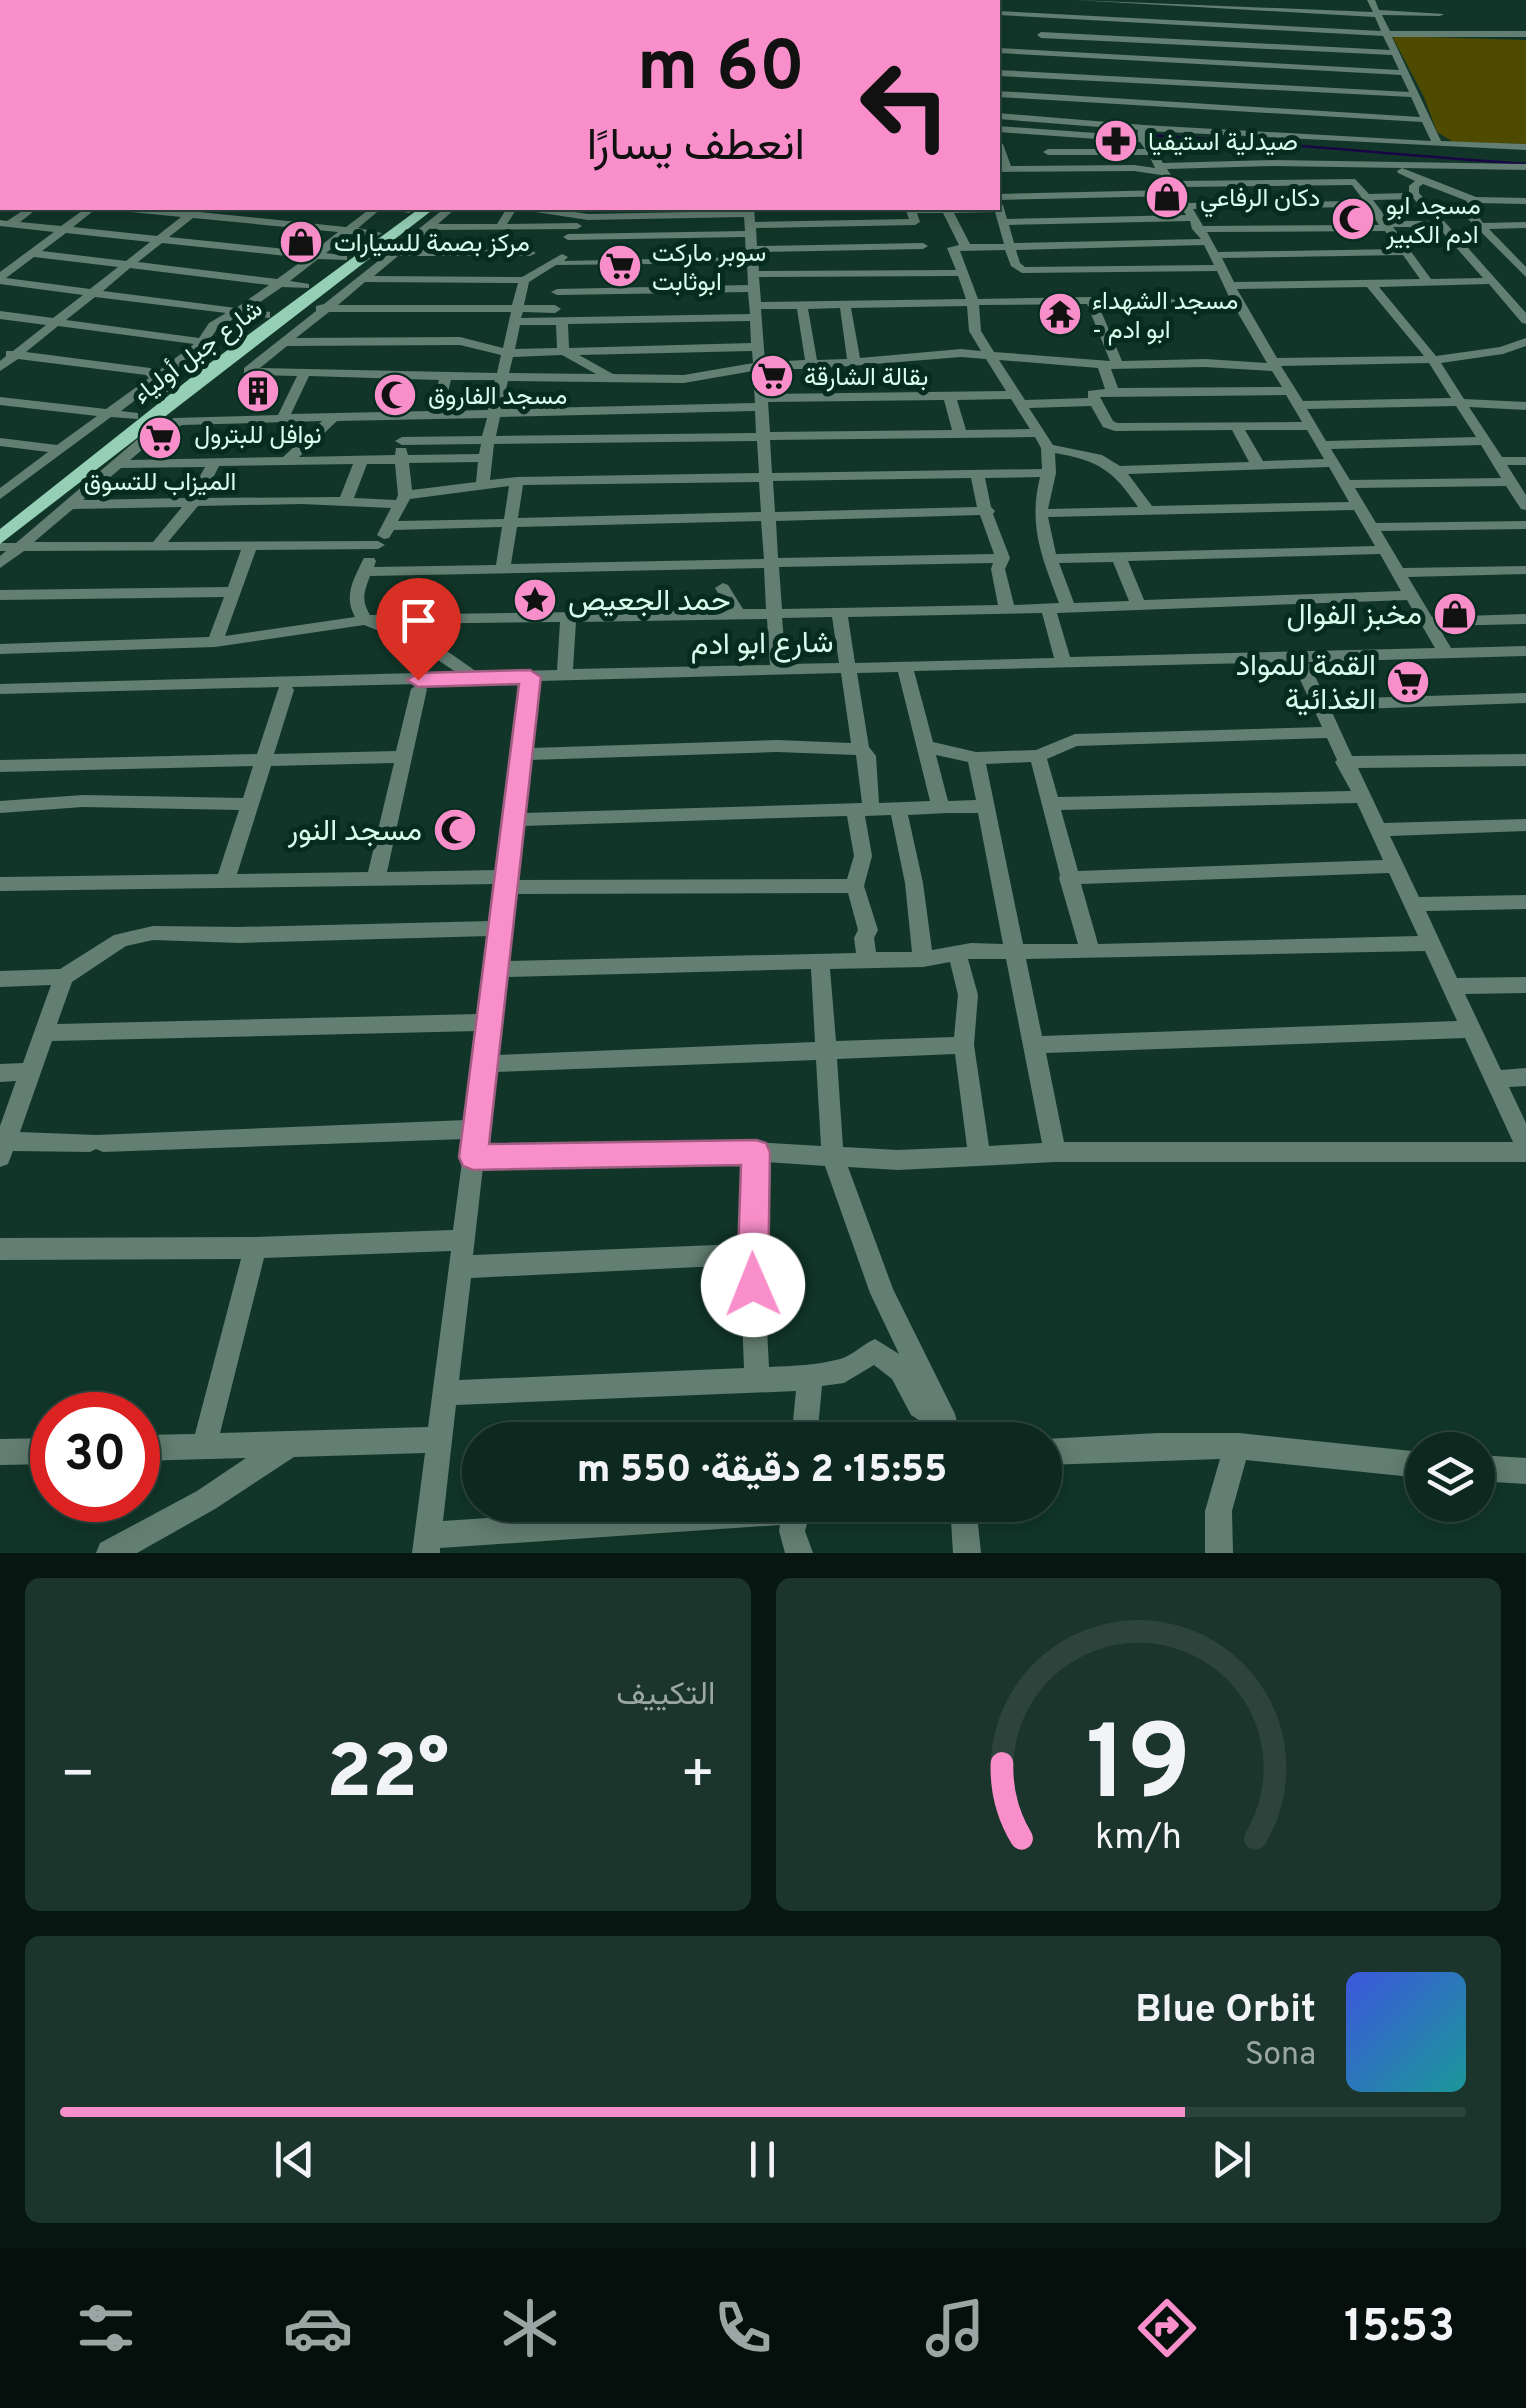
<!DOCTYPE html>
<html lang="ar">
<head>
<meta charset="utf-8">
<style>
	body { margin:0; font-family:Overpass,Vazirmatn,sans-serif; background:#1b342c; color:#f1f3f6; direction:rtl; height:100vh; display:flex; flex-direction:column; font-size:38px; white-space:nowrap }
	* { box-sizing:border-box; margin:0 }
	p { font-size:32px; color:#9aa6a4 }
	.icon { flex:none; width:55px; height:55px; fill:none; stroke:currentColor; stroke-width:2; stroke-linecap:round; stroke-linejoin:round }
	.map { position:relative; height:1553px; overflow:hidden; direction:ltr }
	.sheet { display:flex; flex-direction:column; gap:25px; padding:25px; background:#071611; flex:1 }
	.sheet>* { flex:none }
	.banner { position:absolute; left:0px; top:0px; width:1000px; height:210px; box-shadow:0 5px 25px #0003,0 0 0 2px #2d443d; direction:rtl; background:#f98fca; color:#111; overflow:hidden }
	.tools { position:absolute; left:1405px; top:1432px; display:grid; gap:20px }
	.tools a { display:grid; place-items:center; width:90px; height:90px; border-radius:50%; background:#0d281f; box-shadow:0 5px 25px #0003,0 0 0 2px #2d443d; font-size:50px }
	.speed { position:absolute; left:30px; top:1392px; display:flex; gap:20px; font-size:50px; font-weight:700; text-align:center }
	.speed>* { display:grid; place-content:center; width:130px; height:130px; border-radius:50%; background:#0d281f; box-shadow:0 5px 25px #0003,0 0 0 2px #2d443d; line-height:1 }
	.speed .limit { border:15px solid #d22; background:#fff; color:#111 }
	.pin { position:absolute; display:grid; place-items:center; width:85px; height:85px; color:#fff; margin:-102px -42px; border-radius:50% 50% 50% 0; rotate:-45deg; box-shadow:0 0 10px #0007 }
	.pin .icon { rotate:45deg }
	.me { position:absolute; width:110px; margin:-55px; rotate:359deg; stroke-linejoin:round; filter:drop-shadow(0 0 8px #0008) }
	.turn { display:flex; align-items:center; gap:35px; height:210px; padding:0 30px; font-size:45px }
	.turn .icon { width:130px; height:130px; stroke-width:2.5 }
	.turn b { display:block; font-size:70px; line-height:85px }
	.big { font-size:75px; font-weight:800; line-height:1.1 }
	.sheet .tile { flex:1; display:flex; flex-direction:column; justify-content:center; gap:15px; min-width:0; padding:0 35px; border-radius:15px; background:#1b342c }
	.sheet .dial { align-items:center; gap:0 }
	.dial svg { height:260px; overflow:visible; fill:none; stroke:#2d443d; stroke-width:7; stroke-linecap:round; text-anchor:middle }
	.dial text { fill:#f1f3f6; stroke:none }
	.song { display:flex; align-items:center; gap:30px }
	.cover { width:120px; height:120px; border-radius:15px; background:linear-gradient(135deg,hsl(230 70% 55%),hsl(180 70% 35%)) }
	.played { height:10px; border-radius:5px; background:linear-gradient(90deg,#f98fca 80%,#2d443d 80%) }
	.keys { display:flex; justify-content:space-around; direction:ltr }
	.heat { display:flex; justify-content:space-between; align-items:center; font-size:55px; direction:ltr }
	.sheet .tiles { flex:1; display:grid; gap:25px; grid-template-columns:1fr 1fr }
	.tile:last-child { grid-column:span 2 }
	.trip { position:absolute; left:462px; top:1422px; width:600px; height:100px; border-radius:50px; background:#0d281f; box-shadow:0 5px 25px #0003,0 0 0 2px #2d443d; font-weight:800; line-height:100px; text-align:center; direction:rtl }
	.tab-bar { display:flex; height:160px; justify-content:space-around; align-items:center; background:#05100c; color:#9aa6a4 }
	.tab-bar .icon { width:70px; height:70px }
	.tab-bar .current { color:#f98fca }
	.tab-bar b { font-size:45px; color:#f1f3f6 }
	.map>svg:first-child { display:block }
	.green { fill:#4e4b00 }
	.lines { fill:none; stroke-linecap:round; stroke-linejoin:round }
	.stream { stroke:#190546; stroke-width:2.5 }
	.minor { fill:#637e72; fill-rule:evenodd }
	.major { fill:#95cfb6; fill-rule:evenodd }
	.route { fill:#f98fca; stroke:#a25d83; stroke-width:2.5 }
	.labels { text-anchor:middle; stroke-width:10; stroke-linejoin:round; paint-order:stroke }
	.far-poi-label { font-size:25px; fill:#dafced; stroke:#052c1f; text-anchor:start }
	.far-street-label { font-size:25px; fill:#dafced; stroke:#052c1f }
	.poi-label { font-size:30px; fill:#dafced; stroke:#052c1f; text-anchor:end }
	.street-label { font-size:30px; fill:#dafced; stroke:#052c1f }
</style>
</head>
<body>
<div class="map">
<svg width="1526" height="1553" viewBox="0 0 1526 1553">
	<rect width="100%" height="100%" fill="#113629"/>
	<!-- green -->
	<path class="green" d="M1392,36L1526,40V144L1453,142L1437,132L1424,97Z"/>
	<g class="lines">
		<!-- stream -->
		<g class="stream">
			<path d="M310,0L356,2"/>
			<path d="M1125,134C1259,140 1392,155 1526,164"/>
		</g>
		<!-- minor -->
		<g class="minor">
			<path d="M797,0H805L806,2H798Z"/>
			<path d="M1074,0L1373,12L1367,0H1375L1379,10L1444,14L1440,16L1382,15L1390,31H1526V37H1392L1441,141L1526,144V150L1147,131L1146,135L1163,163L1273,160L1526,164V170L1402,168L1476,197L1526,198V204L1477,203L1472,208L1483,223L1526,222V228L1489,229L1526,267V277L1466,217L1461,207L1467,201L1423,184L1419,187V193L1526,313V324L1522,323L1489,284L1379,287L1436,356L1500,347L1526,338V346L1503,354L1441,363L1464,399L1526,402V410L1469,407L1502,457H1526V465H1507L1526,495V510L1521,509L1506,486L1355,488L1376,523L1526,521V529L1381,531L1403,568L1526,566V574L1408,577L1432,617L1526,614V624L1438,626L1451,648L1526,646V656L1308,662L1326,699L1526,693V703L1331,710L1352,756L1526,754V766L1358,768L1384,823L1526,819V831L1390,836L1419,897L1526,895V909L1426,911L1457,978L1526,977V993L1465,994L1501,1070L1526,1068V1086L1509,1087L1526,1123V1162H1055L898,1170L848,1167L893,1289L955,1414L962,1440H936L934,1430L911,1415L892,1379L874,1365L844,1383L822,1386L817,1440H791L796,1391L456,1405L443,1521L686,1505H812L805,1531L813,1553H785L779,1531L780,1525L440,1548V1553H412L425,1453L294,1457L215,1509L137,1553H96L100,1543L197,1491L246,1458L138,1461V1435L195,1434L241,1259L0,1260V1238L255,1237L453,1230L465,1139L103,1152L96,1149L90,1152L13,1151L8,1164L0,1167V1126L16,1081L0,1082V1064L23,1063L51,985L0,987V971L60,969L114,935L153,926L240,927L492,921L497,884L0,891V877L218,874L239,810L83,807L0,813V801L83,795L243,798L253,766L0,772V760L257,754L279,687L0,694V684L456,672L415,645L364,625L215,647L0,654V644L209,637L224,597L0,600V590L228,587L241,550L24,551L0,568V556L6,551H0V543H16L139,438L174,418L278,415L297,376L248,375L244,374V368L316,311V306L324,304L445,208H456L438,224H497L507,208H517L507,224L577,223L582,226L577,229L430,230L406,250H530L536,253L530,256H398L374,276L522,277L562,254L568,257L564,261L746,257L745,237L568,240L563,237L568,234L745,231L744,217L588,220L529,211L524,208H546L588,214L744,211V208H754L755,222L909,219L905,208H998V202L1003,205L1007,219L1186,215L1174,196L998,200V194L1170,190L1161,175L1134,171L998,172V166H1001L998,156V141L1003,144L1011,166L1134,165L1155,168L1149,155H1048L1043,152L1048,149H1145L1140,142L998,132V126L1137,136L1138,130L998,119V113L1144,125L1431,141L1422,122L998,97V91L1420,117L1411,97L998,76V70L1409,92L1401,75L998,53V48L1399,70L1392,55L1041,38L1037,35L1041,32L1390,50L1383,36L998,15V11L1381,31L1375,17ZM1273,166L1402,168L1397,171L1398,173L1415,181L1409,186V193L1369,194L1355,179L1175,181L1167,169ZM1352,185L1364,201L1189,203L1179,187ZM1414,199L1433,221H1389L1373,200ZM1368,207L1379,225L1203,226L1193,209ZM995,212L1004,244H970L954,213ZM917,213H943L959,245L947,248L956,270L759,271L757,252L923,249L928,246L923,243L757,246L756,228L915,225L920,222ZM1190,221L1192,229L1201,239L1014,243L1009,225ZM1393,227H1438L1483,278L1431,279ZM1385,231L1398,249L1218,252L1207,232ZM1204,245L1214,265L1025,267L1020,263L1016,250ZM1005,250L1011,266L1022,273L1217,271L1231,301L1091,297L978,299L960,251ZM1403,255L1420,279L1234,282L1222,258ZM747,263L748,285L557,289L551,292L557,295L748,292L750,314L521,318L523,312L555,313L561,309L555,305H524L529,282L556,265ZM958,276L966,299L761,302L759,277ZM365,282L518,283L512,305H338ZM1367,287L1424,356L1277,358L1237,289ZM1087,304L1110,361L994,352L981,331L979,305ZM1098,304L1235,308L1267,363L1205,359L1122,361ZM967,306L969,331L981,351L961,349L860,358L851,308ZM840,308L847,359L817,360L808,309ZM761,309H797L805,360L765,362ZM329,312H511L503,348L460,337L296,338ZM750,321L751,343L569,348L568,324ZM520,325H556L557,348L515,349ZM460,345L501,355L497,373L260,368L287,346ZM752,351L753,363L684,375L613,374L579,355ZM562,355L596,374L509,373L513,357ZM961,357L986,359L1006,391L767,394L765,369H812ZM999,360L1098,368L1105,389L1088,391V398L1025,400ZM1429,363L1451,398L1303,401L1281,366ZM1205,367L1272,371L1282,387L1118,388L1111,369ZM753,371L755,403L501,409L508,381L684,383ZM309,376L439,380L430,411L291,414ZM451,380H495L488,410L443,411ZM1286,395L1302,422L1117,423L1113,421L1100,397ZM1011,399L1030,429L966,430L957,400ZM944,400L952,430L770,432L768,402ZM1091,406L1103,427L1115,431L1232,430L1249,462L1120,466L1102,455L1053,445L1029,408ZM1456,406L1476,437L1326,441L1307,409ZM755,411L756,433L496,436L500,417ZM487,418L482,436L402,437L395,441L402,445L481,444L479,454L408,455L406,448H396L395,455L299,457L337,421ZM322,421L283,457L130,460L149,444L182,425ZM1245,430H1307L1324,459L1263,461ZM1035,437L1041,448L1042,469L772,473L770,440ZM757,441L759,473L517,477L490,480L494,444ZM1481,445L1501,478L1350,480L1331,449ZM1055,453C1099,461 1113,470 1138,507L1048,509L1056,473ZM478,462L476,482L412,490L409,463ZM353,464L340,497L203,498L219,466ZM367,464H395L398,495L396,500L354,498ZM205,467L188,498L83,500L121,468ZM1329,467L1349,502L1152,506L1128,474ZM1040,477C1028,526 1042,557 1059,603L1014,605L1005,569L1010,558L993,514L995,511L991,507L985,478ZM971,478L977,507L775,512L773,481ZM759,482L761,512L518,518L523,485ZM509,486L504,519L398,521L410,499ZM301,504L391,508L377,535L384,539L389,538L394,530L502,527L496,565L374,567L376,561L374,558H364C354,578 343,596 355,617L225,636L256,550L378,549L385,545L378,541L168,542L198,506ZM182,507L153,542H34L73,509ZM1354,510L1375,546L1056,554L1048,517ZM980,515L994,554L778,558L776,521ZM761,521L764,559L511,564L517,527ZM1380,554L1401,591L1144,600L1128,561ZM1113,562L1129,601L1074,603L1059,563ZM993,563L991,569L998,605L782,609L779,567ZM764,568L766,609H743L728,585L723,583L715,588L728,610L370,615C361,600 364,592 370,576ZM1407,600L1435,648L1070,657L1057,613ZM1042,613L1054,658L855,663L848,617ZM832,617L839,663L786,664L782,618ZM767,619L770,665L573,669L576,622ZM560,622L557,670L477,672L427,637L391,624ZM1292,662L1322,727L1075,734L1036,750L976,752L933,742L914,671ZM898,672L930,801L879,803L876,756L869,747L857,673ZM841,673L851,743L777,740L531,748L539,681ZM522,681L499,870L387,872L427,689L420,684ZM418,684L411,689L396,751L274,754L294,690L292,687ZM1327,738L1337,760L1335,762L1351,791L1058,797L1047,759L1077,746ZM777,752L856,755L862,803L524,813L530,760ZM936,755L968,762L976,800L948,801ZM1031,762L1060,875L1059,878L1078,944H1023L986,764ZM394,763L368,872L237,874L271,766ZM1357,803L1383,860L1078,871L1061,810ZM947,813H978L1003,944L971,943L932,950L923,883L908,815ZM891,815L905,883L912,952H876L874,938L878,930L864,886L872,856L865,816ZM847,816L854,856L847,879L516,880L522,826ZM1389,873L1418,936L1098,944L1081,884ZM848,893L858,930L854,938L856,953L507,961L514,894ZM490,936L480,1014L57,1024L72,982L126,946L153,940L240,943ZM1425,951L1457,1021L1042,1036L1026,959ZM968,959H1006L1042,1143L989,1146L974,1045L978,995ZM950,962L958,995L954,1037L836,1041L830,969L923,967ZM811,969L815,1042L496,1055L505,977ZM478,1031L467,1120L96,1135L20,1132L52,1041ZM1465,1038L1513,1142H1064L1046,1053ZM955,1054L967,1147L898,1150L843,1147L837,1059ZM816,1060L821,1146L755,1142L486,1147L494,1072ZM743,1162L740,1244L473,1255L483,1167ZM766,1162L825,1166L870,1293L899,1354L875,1339C863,1344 852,1356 840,1359C817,1365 793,1366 769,1367L763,1254ZM451,1251L428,1427L220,1433L264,1258ZM740,1265L744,1368L459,1380L471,1278Z"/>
			<rect x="0" y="111" width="2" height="6"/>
			<rect x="0" y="130" width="2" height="6"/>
			<path d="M0,144L2,145V151L0,150Z"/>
			<rect x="0" y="170" width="2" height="6"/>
			<path d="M0,189H2V196L0,197Z"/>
			<path d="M27,208H38L20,222L61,226L86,208H97L73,227L157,236L181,217L121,211L116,208L188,211L195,208L199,212L346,227L371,208H382L358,228L382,233L377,236L350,234L326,253L347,256V260L318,259L290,281L309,284V288L282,287L250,309L270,312V318L240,315L217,329L202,351L164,379L172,389L171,392H161L155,385L121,411L138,413V419L111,417L0,499V488L48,452L0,446V438L57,445L97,416L0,405V397L106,409L149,378L146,375L18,359L0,371V361L6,356V351H13L46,325L0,319V311L53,318L83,295L0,284V272L54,232L0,226V220L7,221ZM193,218L338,232L313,252L169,237ZM66,233L150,242L126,261L42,251ZM162,243L306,258L277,279L138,262ZM34,257L118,267L90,289L6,278ZM130,268L269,285L236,308L103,291ZM95,297L226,313L209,323L199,338L66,320ZM58,326L194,344L157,372L150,368L26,352Z"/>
			<path d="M383,208H412L414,210L409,213Z"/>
			<path d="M1158,1433H1239L1422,1452V1478L1246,1460L1232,1511L1233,1553H1205V1511L1220,1459L1045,1465V1439Z"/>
			<path d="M52,1438V1464L0,1465V1439Z"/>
			<path d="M1478,1455L1526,1458V1484L1478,1481Z"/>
			<path d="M950,1505H976L981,1553H953Z"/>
		</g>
		<!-- major -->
		<path class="major" d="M420,208H435L0,544V529L202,369Z"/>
	</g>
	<!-- route -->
	<path class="route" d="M530,670L541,677L489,1144L756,1140L766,1143L770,1152L768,1285L764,1296L753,1300L742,1296L737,1285L741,1165L473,1170L463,1166L459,1157L519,684L418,687L407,680L418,673Z"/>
	<!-- icons -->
	<defs>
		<g id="pharmacy-disc" transform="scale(2.25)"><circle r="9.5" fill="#f98fca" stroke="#052c1f"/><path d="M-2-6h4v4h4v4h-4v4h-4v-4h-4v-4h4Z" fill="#111"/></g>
		<g id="shop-disc" transform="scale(2.25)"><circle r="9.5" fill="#f98fca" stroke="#052c1f"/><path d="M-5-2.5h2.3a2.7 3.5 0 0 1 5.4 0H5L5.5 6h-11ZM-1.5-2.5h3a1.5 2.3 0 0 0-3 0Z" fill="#111"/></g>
		<g id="mosque-disc" transform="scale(2.25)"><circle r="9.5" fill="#f98fca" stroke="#052c1f"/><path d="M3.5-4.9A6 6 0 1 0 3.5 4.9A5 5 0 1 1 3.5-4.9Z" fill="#111"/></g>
		<g id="supermarket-disc" transform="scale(2.25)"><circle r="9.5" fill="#f98fca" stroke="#052c1f"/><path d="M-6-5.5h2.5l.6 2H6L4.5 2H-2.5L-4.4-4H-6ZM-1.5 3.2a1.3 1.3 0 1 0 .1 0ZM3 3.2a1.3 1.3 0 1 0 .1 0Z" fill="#111"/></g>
		<g id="temple-disc" transform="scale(2.25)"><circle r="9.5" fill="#f98fca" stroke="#052c1f"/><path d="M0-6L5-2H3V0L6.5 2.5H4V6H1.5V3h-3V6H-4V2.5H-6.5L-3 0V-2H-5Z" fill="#111"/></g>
		<g id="building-disc" transform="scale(2.25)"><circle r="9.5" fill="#f98fca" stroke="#052c1f"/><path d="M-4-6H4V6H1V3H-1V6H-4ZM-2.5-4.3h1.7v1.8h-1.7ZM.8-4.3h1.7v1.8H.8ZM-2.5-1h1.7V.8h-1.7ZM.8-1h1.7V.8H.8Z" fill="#111"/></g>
		<g id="sight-disc" transform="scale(2.25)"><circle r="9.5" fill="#f98fca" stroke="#052c1f"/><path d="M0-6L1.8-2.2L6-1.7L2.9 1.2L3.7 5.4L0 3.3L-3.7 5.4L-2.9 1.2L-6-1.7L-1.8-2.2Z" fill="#111"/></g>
	</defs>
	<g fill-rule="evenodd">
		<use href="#pharmacy-disc" x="1116" y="141"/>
		<use href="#shop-disc" x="1167" y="197"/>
		<use href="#mosque-disc" x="1353" y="219"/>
		<use href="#shop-disc" x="301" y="242"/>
		<use href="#supermarket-disc" x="620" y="266"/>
		<use href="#temple-disc" x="1060" y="314"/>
		<use href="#supermarket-disc" x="772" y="376"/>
		<use href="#building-disc" x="258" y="391"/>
		<use href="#mosque-disc" x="395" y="395"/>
		<use href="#supermarket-disc" x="160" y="438"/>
		<use href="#sight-disc" x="535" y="600"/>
		<use href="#shop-disc" x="1455" y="614"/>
		<use href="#supermarket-disc" x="1408" y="682"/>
		<use href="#mosque-disc" x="455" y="830"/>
	</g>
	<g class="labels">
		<!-- far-poi labels -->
		<g class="far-poi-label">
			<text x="1148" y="150">صيدلية استيفيا</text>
			<text x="1200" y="206">دكان الرفاعي</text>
			<text x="1386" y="214">مسجد ابو<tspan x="1386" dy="29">ادم الكبير</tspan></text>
			<text x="334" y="251">مركز بصمة للسيارات</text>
			<text x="652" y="261">سوبر ماركت<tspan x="652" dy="29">ابوثابت</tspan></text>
			<text x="1092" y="309">مسجد الشهداء<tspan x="1092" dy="29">- ابو ادم</tspan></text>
			<text x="804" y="385">بقالة الشارقة</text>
			<text x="428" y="404">مسجد الفاروق</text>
			<text x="258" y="443" text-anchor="middle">نوافل للبترول</text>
			<text x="160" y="490" text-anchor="middle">الميزاب للتسوق</text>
		</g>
		<!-- far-street labels -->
		<g class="far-street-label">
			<text transform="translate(197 351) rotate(-37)" y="9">شارع جبل أولياء</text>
		</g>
		<!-- poi labels -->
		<g class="poi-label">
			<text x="568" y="610" text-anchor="start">حمد الجعيص</text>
			<text x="1422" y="624">مخبز الفوال</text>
			<text x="1376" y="675">القمة للمواد<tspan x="1376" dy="34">الغذائية</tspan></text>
			<text x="422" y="840">مسجد النور</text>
		</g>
		<!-- street labels -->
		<g class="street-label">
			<text transform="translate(762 643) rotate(-1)" y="10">شارع ابو ادم</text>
		</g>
	</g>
</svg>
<div class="tools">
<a><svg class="icon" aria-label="layers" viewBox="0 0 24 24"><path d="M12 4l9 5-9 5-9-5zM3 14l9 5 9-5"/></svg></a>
</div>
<div class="speed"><div class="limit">30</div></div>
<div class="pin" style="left:418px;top:680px;background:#d93025"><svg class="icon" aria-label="arrive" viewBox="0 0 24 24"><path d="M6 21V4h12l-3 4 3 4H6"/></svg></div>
<svg class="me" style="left:753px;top:1285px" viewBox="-20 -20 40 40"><circle r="19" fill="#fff"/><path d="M0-13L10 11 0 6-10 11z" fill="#f98fca"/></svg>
<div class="trip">15:55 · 2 دقيقة · 550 m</div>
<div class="banner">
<div class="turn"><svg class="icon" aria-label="left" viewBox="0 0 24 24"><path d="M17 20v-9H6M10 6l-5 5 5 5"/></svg><div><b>60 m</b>انعطف يسارًا</div></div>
</div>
</div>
<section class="sheet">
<div class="tiles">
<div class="tile dial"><svg viewBox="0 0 100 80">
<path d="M14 69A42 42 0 1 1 86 69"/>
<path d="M14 69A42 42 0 0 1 8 46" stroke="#f98fca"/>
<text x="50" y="56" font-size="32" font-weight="700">19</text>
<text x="50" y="72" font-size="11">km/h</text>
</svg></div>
<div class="tile"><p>التكييف</p>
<div class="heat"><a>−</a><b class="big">22°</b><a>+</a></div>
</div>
<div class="tile">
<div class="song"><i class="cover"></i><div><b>Blue Orbit</b><p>Sona</p></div></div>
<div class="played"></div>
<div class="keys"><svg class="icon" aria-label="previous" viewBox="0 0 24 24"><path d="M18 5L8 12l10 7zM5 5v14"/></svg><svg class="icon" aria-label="pause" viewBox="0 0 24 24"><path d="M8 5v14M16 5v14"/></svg><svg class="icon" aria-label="next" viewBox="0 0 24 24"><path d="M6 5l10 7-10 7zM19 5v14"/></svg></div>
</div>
</div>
</section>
<nav class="tab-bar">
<b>15:53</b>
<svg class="icon current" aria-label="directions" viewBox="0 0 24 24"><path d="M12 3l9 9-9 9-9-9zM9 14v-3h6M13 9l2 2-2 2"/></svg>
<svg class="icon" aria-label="music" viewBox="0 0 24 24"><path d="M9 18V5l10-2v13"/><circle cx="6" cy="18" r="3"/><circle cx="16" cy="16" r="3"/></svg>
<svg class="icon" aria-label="phone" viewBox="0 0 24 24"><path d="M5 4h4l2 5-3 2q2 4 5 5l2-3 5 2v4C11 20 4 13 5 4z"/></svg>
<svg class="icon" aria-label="climate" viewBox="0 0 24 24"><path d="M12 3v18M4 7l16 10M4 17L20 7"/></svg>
<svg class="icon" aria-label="car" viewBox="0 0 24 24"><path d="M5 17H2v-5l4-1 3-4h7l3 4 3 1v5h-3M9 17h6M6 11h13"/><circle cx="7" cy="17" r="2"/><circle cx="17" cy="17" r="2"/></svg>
<svg class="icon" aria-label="filters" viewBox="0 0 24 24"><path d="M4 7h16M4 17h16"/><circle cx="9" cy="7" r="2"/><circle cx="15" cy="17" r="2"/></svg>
</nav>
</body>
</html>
